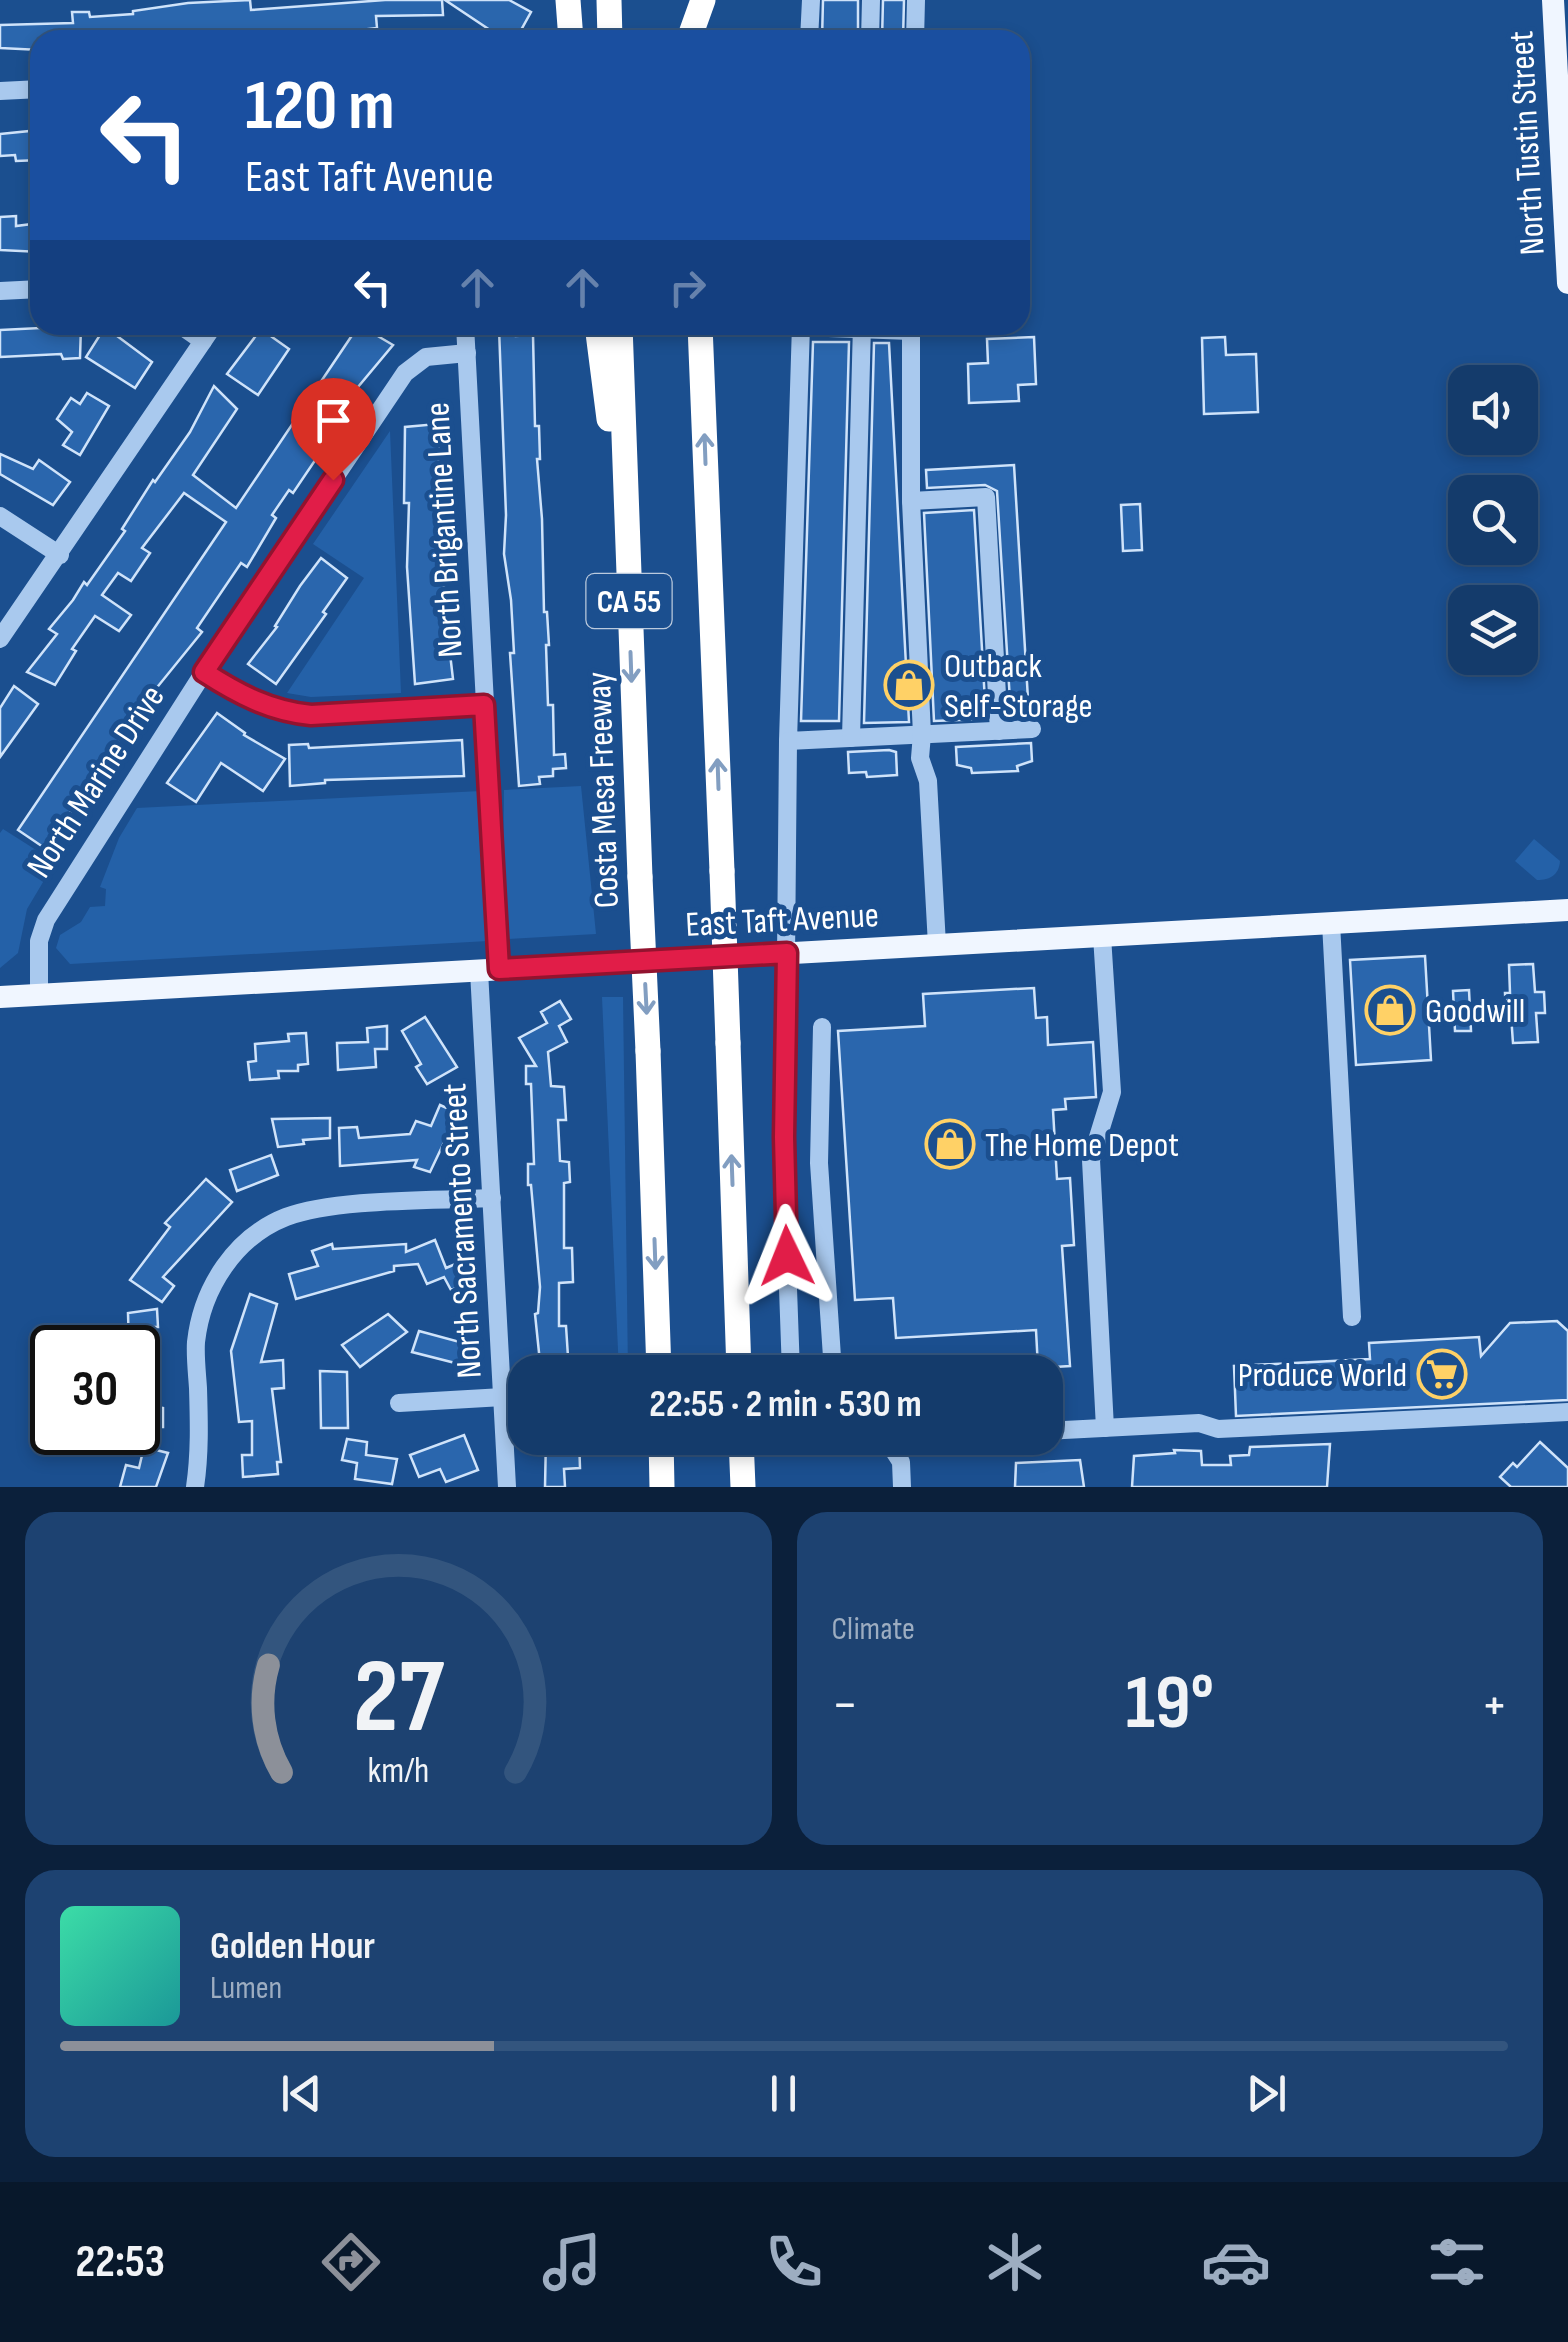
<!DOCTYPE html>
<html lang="en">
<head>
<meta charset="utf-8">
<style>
	body { margin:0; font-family:"Sofia Sans Condensed",sans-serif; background:#1d4271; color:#f1f3f6; height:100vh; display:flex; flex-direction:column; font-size:38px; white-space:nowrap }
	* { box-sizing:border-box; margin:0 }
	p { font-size:32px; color:#9dadc1 }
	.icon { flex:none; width:55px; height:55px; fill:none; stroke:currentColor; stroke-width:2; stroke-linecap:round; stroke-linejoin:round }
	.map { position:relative; height:1487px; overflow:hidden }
	.sheet { display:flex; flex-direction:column; gap:25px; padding:25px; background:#0b203b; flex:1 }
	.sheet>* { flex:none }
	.hud { position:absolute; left:30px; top:30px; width:1000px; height:305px; border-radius:30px; box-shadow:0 5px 15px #0003,0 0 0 2px #33557e; background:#1a4fa0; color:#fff; overflow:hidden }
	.buttons { position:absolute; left:1448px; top:365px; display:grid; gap:20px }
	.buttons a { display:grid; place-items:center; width:90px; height:90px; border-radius:20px; background:#143b6b; box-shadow:0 5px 15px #0003,0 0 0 2px #33557e; font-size:50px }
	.speed { position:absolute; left:30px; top:1325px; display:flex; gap:20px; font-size:50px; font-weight:700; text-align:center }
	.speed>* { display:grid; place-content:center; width:130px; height:130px; border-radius:50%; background:#143b6b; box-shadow:0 5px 15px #0003,0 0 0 2px #33557e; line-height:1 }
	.speed .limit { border:5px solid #111; border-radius:15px; background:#fff; color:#111 }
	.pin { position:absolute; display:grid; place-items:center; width:85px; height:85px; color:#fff; margin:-102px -42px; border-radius:50% 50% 50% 0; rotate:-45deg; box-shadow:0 0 10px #0007 }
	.pin .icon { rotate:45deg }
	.me { position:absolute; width:110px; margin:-55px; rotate:358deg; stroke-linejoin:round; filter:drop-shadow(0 0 8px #0008) }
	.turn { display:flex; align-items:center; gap:35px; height:210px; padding:0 50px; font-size:45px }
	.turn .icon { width:130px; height:130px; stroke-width:2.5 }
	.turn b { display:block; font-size:70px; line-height:85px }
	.lanes { display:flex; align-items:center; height:95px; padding:0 50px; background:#0003; justify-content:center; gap:50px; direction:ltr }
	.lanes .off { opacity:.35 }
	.big { font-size:75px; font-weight:700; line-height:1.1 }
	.sheet .card { flex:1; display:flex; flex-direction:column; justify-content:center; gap:15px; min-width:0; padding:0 35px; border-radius:30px; background:#1d4271 }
	.sheet .dial { align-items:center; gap:0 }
	.dial svg { height:260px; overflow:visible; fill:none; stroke:#33557e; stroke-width:7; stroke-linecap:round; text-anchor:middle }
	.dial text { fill:#f1f3f6; stroke:none }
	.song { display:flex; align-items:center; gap:30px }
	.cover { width:120px; height:120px; border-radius:15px; background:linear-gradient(135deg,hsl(160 70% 55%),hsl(180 70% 35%)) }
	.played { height:10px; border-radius:5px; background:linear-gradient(90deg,#8c9099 30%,#33557e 30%) }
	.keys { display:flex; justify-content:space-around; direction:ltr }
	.heat { display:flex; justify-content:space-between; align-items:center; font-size:55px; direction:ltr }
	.sheet .tiles { flex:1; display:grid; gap:25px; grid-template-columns:1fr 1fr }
	.card:last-child { grid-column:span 2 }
	.trip { position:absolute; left:508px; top:1355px; width:555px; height:100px; border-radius:30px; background:#143b6b; box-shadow:0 5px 15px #0003,0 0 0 2px #33557e; font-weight:700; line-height:100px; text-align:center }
	.tab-bar { display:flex; height:160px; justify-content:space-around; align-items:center; background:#08182b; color:#9dadc1 }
	.tab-bar .icon { width:70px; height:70px }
	.tab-bar .current { color:#8c9099 }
	.tab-bar b { font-size:45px; color:#f1f3f6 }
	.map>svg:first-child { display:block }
	.green { fill:#2461a8 }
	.building { fill:#2a66ad; stroke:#cfe3fa; stroke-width:2.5 }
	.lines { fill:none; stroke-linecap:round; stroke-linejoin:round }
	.minor { stroke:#a9c9ee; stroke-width:18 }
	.major { stroke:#f0f6ff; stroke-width:22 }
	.highway { stroke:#fff; stroke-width:25 }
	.highway-bridge { stroke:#fff; stroke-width:25 }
	.oneway { stroke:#829ec1 }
	.route-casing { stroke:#92132f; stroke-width:25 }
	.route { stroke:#e11d48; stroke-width:18 }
	.labels { text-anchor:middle; stroke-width:10; stroke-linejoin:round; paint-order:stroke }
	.shield { fill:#1b4f8f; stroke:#bbcadd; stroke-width:2.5 }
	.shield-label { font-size:32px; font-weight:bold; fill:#fff }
	.street-label { font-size:35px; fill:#fff; stroke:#1b4f8f }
	.poi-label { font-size:35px; fill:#fff; stroke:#1b4f8f; text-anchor:start }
</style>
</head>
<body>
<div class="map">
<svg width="1568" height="1487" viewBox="0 0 1568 1487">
	<rect width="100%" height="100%" fill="#1b4f8f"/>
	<!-- green -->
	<g class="green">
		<path d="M390,431L401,693L311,697L287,693L364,578L313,544Z"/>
		<path d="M581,786L596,934L507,939L503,890L504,790Z"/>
		<path d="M481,791L488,941L70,964L56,948L60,935L81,922L90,907L105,906L106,889L100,887L119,838L137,808Z"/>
		<path d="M3,829L55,862L27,909L18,953L0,968V833Z"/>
		<path d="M1534,839L1560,861C1559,875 1550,880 1537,880L1515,861Z"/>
		<path d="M602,997H623L628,1372H619Z"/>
	</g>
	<!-- building -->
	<g class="building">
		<path d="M250,0L251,10L385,0H442L443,15L376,16L377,28L279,40L276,36L258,35L216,36L215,39L198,40H40V50L0,48V25L73,23L72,12H89L90,17L133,14V11L188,3Z"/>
		<path d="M445,0H509L531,12L520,32L530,40H505Z"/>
		<path d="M823,0H858V40H822Z"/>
		<path d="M883,0H904L903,40H882Z"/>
		<path d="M40,130V160L16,161L15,155L0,156V134Z"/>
		<path d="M16,216V226L40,223V252L0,250V217Z"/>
		<path d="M264,325H280L272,337L289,349L258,395L227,374Z"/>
		<path d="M359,325L393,345L353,393L341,413L345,416L293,493L289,490L272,515L276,518L247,567L241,563L197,628L202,632L146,701L152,704L142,720L137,718L112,751L117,755L98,781L94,779L80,797L57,834L62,837L52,853L18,830L226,522L184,493L142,548L150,553L131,581L118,573L102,595L131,615L119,631L95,616L72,649L76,651L55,685L27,672L57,634L49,629L73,600L84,582L87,585L125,531L122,529L153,480L155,482L190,432L214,386L237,409L193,475L236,508Z"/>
		<path d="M81,326L80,358L63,359L61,354L0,357V330Z"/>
		<path d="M105,327L152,362L135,388L86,357Z"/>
		<path d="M499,328H516V336L533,335L535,426H539L540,459H537L542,519L544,612H547L549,645H546L548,705H553L554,755L565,754L566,768L553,769V776L539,777L540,784L519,786L510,653H514L511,600L504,554L506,515Z"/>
		<path d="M1034,337L1036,384L1018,385L1019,401L969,403L968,364L988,363L987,339Z"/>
		<path d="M1225,337L1226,355L1256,354L1258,412L1204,414L1202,338Z"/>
		<path d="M813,342H849L839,721H801Z"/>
		<path d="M874,343H889L909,722L864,723Z"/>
		<path d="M87,393L109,406L80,455L63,445L72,432L57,419L71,398L80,404Z"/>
		<path d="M437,424L440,484L445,502H441L446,645H449L453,679L415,684L407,567L409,503H404L405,427Z"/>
		<path d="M0,454L33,469L39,460L70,482L53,505L0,474Z"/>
		<path d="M1014,465L1029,716L1011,717L997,491L985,485L927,488L926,470Z"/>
		<path d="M1140,504L1142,550L1123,551L1121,505Z"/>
		<path d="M974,510L986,719L934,721L924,513Z"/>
		<path d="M321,558L347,578L323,612L326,614L276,684L248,664L277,627L275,626L300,586Z"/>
		<path d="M14,686L38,704L0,757V708Z"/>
		<path d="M217,713L245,733L244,735L285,759L263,791L221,763L196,802L167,783Z"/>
		<path d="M462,740L464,776L325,780V783L290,786L289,745L308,744L309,748Z"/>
		<path d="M1031,743L1032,761L1017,766L1018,771L972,773L971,768L957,765L956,747Z"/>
		<path d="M889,750L896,752L897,775L867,777L866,772L849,773L848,752Z"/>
		<path d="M1425,956L1431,1060L1356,1065L1350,960Z"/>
		<path d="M1533,964L1535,992H1544L1545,1013H1536L1538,1042L1513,1043L1511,1015H1506L1505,993H1510L1509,965Z"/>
		<path d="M1034,988L1036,1018L1047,1017L1048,1045L1093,1042L1096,1097L1065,1099L1066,1109L1053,1110L1057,1179L1070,1178L1074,1245L1062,1246L1070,1366L1038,1368L1036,1330L896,1338L893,1298L855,1300L838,1031L925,1026L923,994Z"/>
		<path d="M1469,990L1471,1031H1455L1453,991Z"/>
		<path d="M560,1001L571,1019L559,1026L567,1042L548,1052L551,1086L564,1087L566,1120H558L560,1161L569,1162L570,1182L564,1183V1248H572L573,1282L559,1283V1326H566L569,1372H541L535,1314L538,1313L540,1287L531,1185H528V1164H534L531,1084H526V1066H536L519,1038L547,1023L541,1012Z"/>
		<path d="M425,1017L457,1067L427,1084L416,1067L421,1064L402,1031Z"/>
		<path d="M387,1026V1049H375L376,1067L338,1070L337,1043L368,1042L367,1028Z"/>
		<path d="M306,1033L308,1064L298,1065V1071H278L279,1078L250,1080L248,1062L256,1061L255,1044L289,1041L288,1034Z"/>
		<path d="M440,1105L458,1113L430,1172L414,1167L417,1160L340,1166L339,1128L357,1127L359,1138L410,1134L416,1121L431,1126Z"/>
		<path d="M330,1118V1138L303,1140L304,1144L278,1147L272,1119Z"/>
		<path d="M271,1155L278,1175L237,1191L230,1170Z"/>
		<path d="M206,1179L232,1202L163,1277L174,1286L162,1302L130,1280L170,1227L165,1223Z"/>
		<path d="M435,1240L446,1268L458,1263L467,1284L451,1290L444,1277L427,1284L418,1264L394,1266V1271L296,1299L289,1274L318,1266L312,1251L332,1244L333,1249L406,1244V1252Z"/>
		<path d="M250,1294L277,1304L261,1362L283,1360L284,1388L272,1389L281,1462H277L278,1474L243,1477L242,1455H252V1421L239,1422L231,1351Z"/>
		<path d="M157,1309L158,1327H153L155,1372L158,1371V1407L163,1408V1427H143V1412H138V1348H129L128,1313Z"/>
		<path d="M388,1314L407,1332L360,1367L342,1345Z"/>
		<path d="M1557,1321L1568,1331V1400L1236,1416L1234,1366L1370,1359L1369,1343L1479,1337L1481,1356L1510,1323Z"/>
		<path d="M419,1331L471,1345L463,1365L412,1352Z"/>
		<path d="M320,1371L347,1372L348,1428H321Z"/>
		<path d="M464,1435L478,1470L446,1482L440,1469L419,1477L410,1455Z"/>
		<path d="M546,1438H579L580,1468L564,1469L565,1487H545Z"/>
		<path d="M347,1439L367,1442L366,1455L397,1459L392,1484L355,1479L357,1463L342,1460Z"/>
		<path d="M1540,1442L1568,1468V1487H1511L1500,1477L1513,1463L1517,1467Z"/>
		<path d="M1330,1444L1327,1487H1132L1134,1456L1175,1453L1174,1450L1201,1451L1202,1465H1231L1230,1456L1249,1455L1250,1447Z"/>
		<path d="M144,1447L168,1453L156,1487H120L126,1465L139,1468Z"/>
		<path d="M1080,1460L1084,1487H1015L1016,1463Z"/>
	</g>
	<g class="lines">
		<!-- minor -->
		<g class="minor">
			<path d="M809,40L811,0"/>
			<path d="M870,40L871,0"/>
			<path d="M915,40L916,0"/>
			<path d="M0,91L40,89"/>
			<path d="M0,291L40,289"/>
			<path d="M180,325L203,341"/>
			<path d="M465,325L499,969"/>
			<path d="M801,325L788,741L1032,729"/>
			<path d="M911,325V501L922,734L920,758L928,781L937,945"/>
			<path d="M801,327L911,331"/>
			<path d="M911,501L986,497L999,731"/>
			<path d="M0,516L60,555"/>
			<path d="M0,639L214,325"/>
			<path d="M204,672C238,694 270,711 311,715L484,705"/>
			<path d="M851,738L862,325"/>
			<path d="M788,741L784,1177L791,1372"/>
			<path d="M1331,923L1352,1317"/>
			<path d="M1102,936L1112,1092L1091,1160L1105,1428"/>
			<path d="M479,971L507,1487"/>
			<path d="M39,995V941L46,920L204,672L405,373L426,357L467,353"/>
			<path d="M822,1027L819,1163L833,1372"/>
			<path d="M399,1403L503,1397"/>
			<path d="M1045,1431L1199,1423L1218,1429L1568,1412"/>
			<path d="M801,1438C828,1457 863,1436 892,1448L901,1462L902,1487"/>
			<path d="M195,1487C200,1454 199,1421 198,1388C197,1373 195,1356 196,1342C202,1288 235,1237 286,1217C337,1198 435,1201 492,1198"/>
		</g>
		<!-- major -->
		<g class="major">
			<path d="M1553,0L1568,283"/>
			<path d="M0,997L1568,910"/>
		</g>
		<!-- highway -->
		<g class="highway">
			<path d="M568,0L571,40"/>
			<path d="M609,0L610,40"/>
			<path d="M689,39L703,0"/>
			<path d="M597,325L609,419"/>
			<path d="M620,325L640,877"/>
			<path d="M700,325L722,871"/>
			<path d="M728,1043L739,1372"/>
			<path d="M648,1051L659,1372"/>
			<path d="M661,1438L662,1487"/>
			<path d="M741,1438L743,1487"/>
		</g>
		<!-- highway-bridge -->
		<g class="highway-bridge">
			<path d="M722,871L728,1043"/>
			<path d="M640,877L648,1051"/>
		</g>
	</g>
	<!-- one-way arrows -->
	<defs><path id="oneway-shaft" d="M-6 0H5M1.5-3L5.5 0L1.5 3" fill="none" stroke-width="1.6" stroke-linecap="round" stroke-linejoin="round" transform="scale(2.5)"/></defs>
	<g class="oneway">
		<use href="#oneway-shaft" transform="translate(705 449) rotate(-92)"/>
		<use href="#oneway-shaft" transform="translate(631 667) rotate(88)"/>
		<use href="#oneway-shaft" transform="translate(718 774) rotate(-92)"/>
		<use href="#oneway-shaft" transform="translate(646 999) rotate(87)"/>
		<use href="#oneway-shaft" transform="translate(732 1170) rotate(-92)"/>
		<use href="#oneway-shaft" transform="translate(655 1254) rotate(88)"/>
	</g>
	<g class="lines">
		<!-- route casing -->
		<g class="route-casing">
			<path id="route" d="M333,480L204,672C238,694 270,711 311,715L484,705L499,969L787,953L784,1137L787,1256"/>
		</g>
		<!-- route -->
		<use href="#route" class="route"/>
	</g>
	<!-- icons -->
	<defs>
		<g id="shop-ring" transform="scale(2.5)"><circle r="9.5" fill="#1b4f8f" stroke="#ffd166" stroke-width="1.5"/><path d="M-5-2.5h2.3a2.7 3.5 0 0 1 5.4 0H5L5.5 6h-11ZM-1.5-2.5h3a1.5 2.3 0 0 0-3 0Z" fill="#ffd166"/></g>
		<g id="supermarket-ring" transform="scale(2.5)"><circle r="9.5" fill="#1b4f8f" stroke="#ffd166" stroke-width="1.5"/><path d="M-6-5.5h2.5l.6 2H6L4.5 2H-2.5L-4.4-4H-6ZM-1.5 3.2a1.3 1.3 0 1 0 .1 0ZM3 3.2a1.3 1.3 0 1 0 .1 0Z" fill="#ffd166"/></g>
	</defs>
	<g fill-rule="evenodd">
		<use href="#shop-ring" x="909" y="685"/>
		<use href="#shop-ring" x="1390" y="1010"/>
		<use href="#shop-ring" x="950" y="1144"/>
		<use href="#supermarket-ring" x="1442" y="1374"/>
	</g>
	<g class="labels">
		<!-- shield labels -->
		<rect class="shield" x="586.5" y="574" width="85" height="54" rx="8"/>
		<g class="shield-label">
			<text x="629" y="612">CA 55</text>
		</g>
		<!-- street labels -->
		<g class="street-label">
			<text transform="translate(1526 143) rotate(-93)" y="12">North Tustin Street</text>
			<text transform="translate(443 530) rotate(-93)" y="12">North Brigantine Lane</text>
			<text transform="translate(95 781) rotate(-57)" y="12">North Marine Drive</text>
			<text transform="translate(602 790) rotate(-92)" y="12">Costa Mesa Freeway</text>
			<text transform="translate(782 919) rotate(-3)" y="12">East Taft Avenue</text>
			<text transform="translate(461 1231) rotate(-93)" y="12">North Sacramento Street</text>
		</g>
		<!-- poi labels -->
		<g class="poi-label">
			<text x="944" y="677">Outback<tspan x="944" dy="40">Self-Storage</tspan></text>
			<text x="1425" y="1022">Goodwill</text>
			<text x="985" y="1156">The Home Depot</text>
			<text x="1407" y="1386" text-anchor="end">Produce World</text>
		</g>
	</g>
</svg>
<div class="buttons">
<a><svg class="icon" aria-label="sound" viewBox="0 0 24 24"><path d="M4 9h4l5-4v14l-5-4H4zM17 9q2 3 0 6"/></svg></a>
<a><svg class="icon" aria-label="search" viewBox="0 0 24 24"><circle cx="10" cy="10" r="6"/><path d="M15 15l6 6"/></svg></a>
<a><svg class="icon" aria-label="layers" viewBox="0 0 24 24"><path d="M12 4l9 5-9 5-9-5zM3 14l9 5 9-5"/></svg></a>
</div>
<div class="speed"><div class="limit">30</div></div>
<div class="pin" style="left:333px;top:480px;background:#d93025"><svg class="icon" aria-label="arrive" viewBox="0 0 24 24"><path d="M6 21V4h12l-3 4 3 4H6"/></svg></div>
<svg class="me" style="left:787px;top:1256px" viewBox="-20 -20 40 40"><path d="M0-17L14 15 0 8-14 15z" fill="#e11d48" stroke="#fff" stroke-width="4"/></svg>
<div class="trip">22:55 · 2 min · 530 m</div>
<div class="hud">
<div class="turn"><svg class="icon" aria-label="left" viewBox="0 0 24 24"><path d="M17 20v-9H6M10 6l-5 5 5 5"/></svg><div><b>120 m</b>East Taft Avenue</div></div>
<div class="lanes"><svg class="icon" aria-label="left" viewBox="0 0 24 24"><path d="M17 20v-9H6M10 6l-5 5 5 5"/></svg><svg class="icon off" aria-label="ahead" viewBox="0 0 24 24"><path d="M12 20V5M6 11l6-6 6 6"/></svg><svg class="icon off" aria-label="ahead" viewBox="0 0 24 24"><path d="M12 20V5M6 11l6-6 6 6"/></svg><svg class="icon off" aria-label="right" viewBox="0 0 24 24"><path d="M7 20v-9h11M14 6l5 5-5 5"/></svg></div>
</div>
</div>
<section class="sheet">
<div class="tiles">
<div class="card dial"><svg viewBox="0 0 100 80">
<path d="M14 69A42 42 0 1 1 86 69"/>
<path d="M14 69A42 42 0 0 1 10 36" stroke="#8c9099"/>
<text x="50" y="56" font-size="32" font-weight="700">27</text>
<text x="50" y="72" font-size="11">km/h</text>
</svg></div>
<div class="card"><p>Climate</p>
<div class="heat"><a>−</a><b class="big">19°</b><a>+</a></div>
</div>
<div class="card">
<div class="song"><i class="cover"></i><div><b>Golden Hour</b><p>Lumen</p></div></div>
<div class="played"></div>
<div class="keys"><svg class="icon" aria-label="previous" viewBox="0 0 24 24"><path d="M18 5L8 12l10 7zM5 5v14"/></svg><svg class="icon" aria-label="pause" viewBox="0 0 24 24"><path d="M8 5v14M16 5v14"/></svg><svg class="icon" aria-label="next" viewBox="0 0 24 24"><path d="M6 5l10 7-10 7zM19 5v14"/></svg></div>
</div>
</div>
</section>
<nav class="tab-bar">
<b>22:53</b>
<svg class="icon current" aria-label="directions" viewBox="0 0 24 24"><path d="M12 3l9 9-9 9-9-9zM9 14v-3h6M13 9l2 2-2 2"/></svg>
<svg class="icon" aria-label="music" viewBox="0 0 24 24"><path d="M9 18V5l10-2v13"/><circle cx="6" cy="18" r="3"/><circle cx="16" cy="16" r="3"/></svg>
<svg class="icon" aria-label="phone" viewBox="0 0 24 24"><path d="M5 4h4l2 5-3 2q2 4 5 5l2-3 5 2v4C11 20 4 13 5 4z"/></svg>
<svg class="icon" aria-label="climate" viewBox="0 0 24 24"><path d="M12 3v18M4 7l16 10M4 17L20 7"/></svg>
<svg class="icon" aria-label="car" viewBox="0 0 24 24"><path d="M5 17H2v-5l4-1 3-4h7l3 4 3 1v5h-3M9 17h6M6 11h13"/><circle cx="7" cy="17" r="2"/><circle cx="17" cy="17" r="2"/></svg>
<svg class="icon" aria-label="filters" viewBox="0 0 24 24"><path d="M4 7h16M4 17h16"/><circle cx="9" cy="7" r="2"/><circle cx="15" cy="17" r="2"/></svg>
</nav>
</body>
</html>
